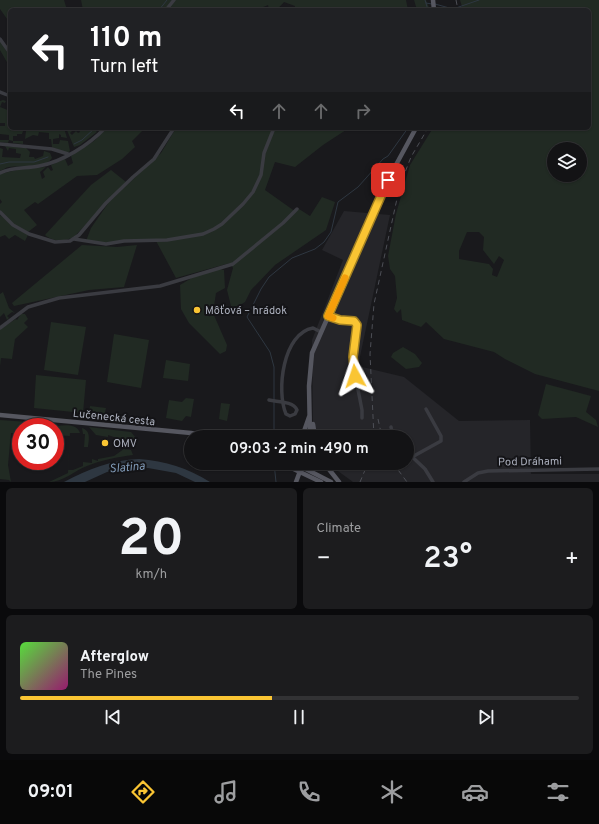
<!DOCTYPE html>
<html lang="en">
<head>
<meta charset="utf-8">
<style>
	body { margin:0; font-family:Overpass,sans-serif; background:#1c1c1e; color:#f1f3f6; height:100vh; display:flex; flex-direction:column; font-size:15px; white-space:nowrap }
	* { box-sizing:border-box; margin:0 }
	p { font-size:13px; color:#9d9ea0 }
	.icon { flex:none; width:22px; height:22px; fill:none; stroke:currentColor; stroke-width:2; stroke-linecap:round; stroke-linejoin:round }
	.map { position:relative; height:482px; overflow:hidden }
	.drawer { display:flex; flex-direction:column; gap:6px; padding:6px; background:#0a0a0c; flex:1 }
	.drawer>* { flex:none }
	.banner { position:absolute; left:8px; top:8px; width:583px; height:122px; border-radius:6px; box-shadow:0 1px 3px #0004,0 0 0 1px #323234; background:#202124; color:#fff; overflow:hidden }
	.controls { position:absolute; left:547px; top:142px; display:grid; gap:8px }
	.controls a { display:grid; place-items:center; width:40px; height:40px; border-radius:50%; background:#131315; box-shadow:0 1px 3px #0004,0 0 0 1px #323234; font-size:20px }
	.speed { position:absolute; left:12px; top:418px; display:flex; gap:8px; font-size:20px; font-weight:700; text-align:center }
	.speed>* { display:grid; place-content:center; width:52px; height:52px; border-radius:50%; background:#131315; box-shadow:0 1px 3px #0004,0 0 0 1px #323234; line-height:1 }
	.speed .limit { border:6px solid #d22; background:#fff; color:#111 }
	.pin { position:absolute; display:grid; place-items:center; width:34px; height:34px; color:#fff; margin:-17px; border-radius:8px; box-shadow:0 2px 6px #0006 }
	.me { position:absolute; width:44px; margin:-22px; rotate:355deg; stroke-linejoin:round; filter:drop-shadow(0 0 3px #0008) }
	.turn { display:flex; align-items:center; gap:14px; height:84px; padding:0 16px; font-size:18px }
	.turn .icon { width:52px; height:52px; stroke-width:2.5 }
	.turn b { display:block; font-size:28px; line-height:34px }
	.lanes { display:flex; align-items:center; height:38px; padding:0 16px; background:#0003; justify-content:center; gap:20px; direction:ltr }
	.lanes .off { opacity:.35 }
	.big { font-size:30px; font-weight:600; line-height:1.1 }
	.drawer .card { flex:1; display:flex; flex-direction:column; justify-content:center; gap:6px; min-width:0; padding:0 14px; border-radius:6px; background:#1c1c1e }
	.drawer .dial { align-items:center; gap:0 }
	.dial b { font-size:52px; line-height:1 }
	.song { display:flex; align-items:center; gap:12px }
	.cover { width:48px; height:48px; border-radius:6px; background:linear-gradient(135deg,hsl(110 70% 55%),hsl(320 70% 35%)) }
	.played { height:4px; border-radius:2px; background:linear-gradient(90deg,#fac533 45%,#323234 45%) }
	.keys { display:flex; justify-content:space-around; direction:ltr }
	.heat { display:flex; justify-content:space-between; align-items:center; font-size:22px; direction:ltr }
	.drawer .tiles { flex:1; display:grid; gap:6px; grid-template-columns:1fr 1fr }
	.card:last-child { grid-column:span 2 }
	.trip { position:absolute; left:184px; top:430px; width:230px; height:40px; border-radius:20px; background:#131315; box-shadow:0 1px 3px #0004,0 0 0 1px #323234; font-weight:600; line-height:40px; text-align:center }
	.dock { display:flex; height:64px; justify-content:space-around; align-items:center; background:#080808; color:#9d9ea0 }
	.dock .icon { width:28px; height:28px }
	.dock .selected { color:#fac533 }
	.dock b { font-size:18px; color:#f1f3f6 }
	.map>svg:first-child { display:block }
	.built { fill:#252529 }
	.green { fill:#212a23; fill-rule:evenodd }
	.water { fill:#2e3741 }
	.lines { fill:none; stroke-linecap:round; stroke-linejoin:round }
	.stream { stroke:#2e3741; stroke-width:1 }
	.minor { stroke:#3a3b41; stroke-width:3.5 }
	.major { stroke:#565760; stroke-width:4.5 }
	.rail { stroke:#4d4f56; stroke-width:1; stroke-dasharray:5 4; stroke-linecap:butt }
	.route-casing { stroke:#a28021; stroke-width:10 }
	.route { stroke:#fac533; stroke-width:7 }
	.slow { stroke:#f59e0b; stroke-width:7 }
	.poi-dot { fill:#fac533; stroke:#141417; stroke-width:1.5 }
	.labels { text-anchor:middle; stroke-width:4; stroke-linejoin:round; paint-order:stroke }
	.poi-label { font-size:11px; fill:#abafbc; stroke:#141417; text-anchor:start }
	.street-label { font-size:11px; fill:#abafbc; stroke:#141417 }
	.water-label { font-size:12px; font-style:italic; fill:#819bb8; stroke:#141417 }
</style>
</head>
<body>
<div class="map">
<svg width="599" height="482" viewBox="0 0 599 482">
	<rect width="100%" height="100%" fill="#19191c"/>
	<!-- built -->
	<path class="built" d="M344,211L390,215L358,366L404,377L459,421L530,420L531,474H599V482H353L327,463H407V437H313L312,340L343,260L322,250Z"/>
	<!-- green -->
	<g class="green">
		<path d="M0,0H64L67,10H10V23L0,9Z"/>
		<path d="M81,0H406L408,10H294L295,6L284,2C279,8 276,10 269,10L268,5L256,10H83Z"/>
		<path d="M414,0H426L430,10H417Z"/>
		<path d="M460,0H599V391L535,374L505,359L494,352L444,339L426,322L421,327L402,320L401,309L397,313L394,309L397,298L395,276L390,269L388,256L396,214L410,165L433,128H589V10H463ZM554,149H580V175H554ZM467,232H479L484,237L483,250L494,264L499,256L504,260L497,277L492,275L493,269L489,264L459,259V251Z"/>
		<path d="M0,41L10,56V65L8,64L0,50Z"/>
		<path d="M3,100L6,101L5,103L2,102L0,107L10,111V128H64L67,138L61,137V135L59,134V138L53,139V144H59L60,140L68,141L70,151L67,153L52,147L51,139H49V133L39,132L38,136L33,135L25,139L26,131H23L22,134H17V136H13V141H23V144L13,143V141L9,140L8,143L0,142V140H9V135L0,134V126H5V123H0V101Z"/>
		<path d="M66,128H75L70,133L72,135L76,131L78,133L80,132L78,128H93L97,132L80,145L74,147Z"/>
		<path d="M107,128H145L132,141L135,147L122,159L97,175L77,176L38,204L35,202L24,210L37,225L28,232L14,225L0,211V204L2,202L0,199V174L21,169L46,167L40,172L42,179L45,177L43,172L48,167L51,171L53,170L51,165L65,159L68,166L73,163L71,156L94,141Z"/>
		<path d="M176,128H349L323,145L295,167L275,162L265,190L296,212L299,209L310,216L322,197L335,202L326,230L275,265L251,290L245,302L232,310L227,290L233,268L230,263L176,278L155,239L100,243L86,241L91,228L109,202L161,153Z"/>
		<path d="M5,146L26,148L30,152L29,157H34L35,159L43,156L44,151L50,153L52,158C44,170 20,165 9,167C6,167 3,170 0,171V148L3,149L2,157L20,158L21,154L16,153V149L9,148L8,151Z"/>
		<path d="M111,170L126,182L75,236C67,242 52,242 45,235L91,185Z"/>
		<path d="M0,215L28,235L25,241L15,235L9,239L5,235L0,237Z"/>
		<path d="M82,245L117,247L137,245L124,287L89,290L14,306L12,303Z"/>
		<path d="M220,269L224,270L225,288L216,293L213,313L227,345L226,351L220,354L189,323L181,309L180,285L195,276Z"/>
		<path d="M3,292L9,308L15,313L12,312L7,316L9,318L3,324L7,320L4,313L0,317V294Z"/>
		<path d="M21,314H25L28,319L24,323L28,327L15,339L12,359L1,358L0,366V329L16,319L17,320Z"/>
		<path d="M51,322L86,327L78,375L44,370Z"/>
		<path d="M114,334L149,340L141,388L107,382Z"/>
		<path d="M403,347L415,354L422,363L419,367L406,369L391,357L393,353Z"/>
		<path d="M166,360L190,364L188,381L163,378Z"/>
		<path d="M36,375L86,380L83,413L34,408Z"/>
		<path d="M546,384L591,396L586,412L596,420L598,427L576,417L542,419L538,415Z"/>
		<path d="M186,398L194,399L191,417L186,416L182,421L166,418L169,400L182,402Z"/>
		<path d="M221,403L230,404L227,421L219,419Z"/>
		<path d="M90,406L106,408L104,417L89,414Z"/>
		<path d="M0,420L29,422L33,426L21,427V434L11,433L8,465L11,482L9,480L0,479Z"/>
		<path d="M57,426C66,425 77,424 80,433H70L68,470H73L83,466V462L92,463V459L98,461V459L114,456L124,449L131,450L133,455C118,457 101,460 87,466C74,471 63,482 49,482L68,473L70,436L55,435V427Z"/>
		<path d="M89,427L131,432L135,437L134,442L121,445L120,439L108,435V437L96,435Z"/>
		<path d="M82,428C91,431 89,439 88,447H84L85,434H83Z"/>
	</g>
	<!-- water -->
	<path class="water" d="M139,459C166,461 187,468 210,482H195L176,473L148,468L119,469L107,472L85,482H64C89,469 111,460 139,459Z"/>
	<g class="lines">
		<!-- stream -->
		<g class="stream">
			<path d="M425,0L428,10"/>
			<path d="M426,3L432,4"/>
			<path d="M435,4L453,9L479,0"/>
			<path d="M159,10L167,0"/>
			<path d="M74,144L82,140L95,128"/>
			<path d="M0,164L9,162H34L48,157"/>
			<path d="M274,437V367L270,352L247,317L261,289L269,277L292,258L315,249L324,242L331,232L338,202L358,187L383,159L388,156L408,128"/>
			<path d="M274,463L276,482"/>
		</g>
		<!-- minor -->
		<g class="minor">
			<path d="M166,10L174,0"/>
			<path d="M0,39L10,53"/>
			<path d="M0,92L10,96"/>
			<path d="M0,144L52,149L68,154"/>
			<path d="M0,173C13,166 25,169 39,166C62,162 89,145 105,128"/>
			<path d="M0,212L13,225L29,234L55,242L70,241L79,235L106,203L133,177L154,159L174,128"/>
			<path d="M74,239L106,244L124,241L167,240L203,234L214,229L222,224L243,204L253,192L261,175L264,153L274,128"/>
			<path d="M328,316L340,320L354,321L357,325L353,364L362,410V418"/>
			<path d="M0,328L28,307L59,298L160,286L233,264L283,223L297,209"/>
			<path d="M269,400C277,402 293,401 297,410L295,414L290,416L286,414C276,391 283,333 313,328L321,332"/>
			<path d="M391,427L393,437"/>
			<path d="M407,452L425,469L433,482"/>
			<path d="M412,457L441,441V436L426,409"/>
			<path d="M464,482L478,473L488,471L599,469"/>
		</g>
		<!-- major -->
		<g class="major">
			<path d="M433,0L434,10"/>
			<path d="M0,415L191,433L212,437"/>
			<path d="M313,424L315,437"/>
			<path d="M302,437L309,417"/>
			<path d="M310,437L309,386L312,353L391,174L416,128"/>
			<path d="M281,463L321,482"/>
			<path d="M294,463L331,482"/>
			<path d="M324,463L339,482"/>
			<path d="M296,482L303,463"/>
		</g>
		<!-- rail -->
		<g class="rail">
			<path d="M456,0L458,10"/>
			<path d="M378,419L382,437"/>
			<path d="M374,437L370,354L374,304L400,185L411,157L428,128"/>
			<path d="M393,463L407,482"/>
			<path d="M360,482L368,463"/>
		</g>
	</g>
	<g class="lines">
		<!-- route casing -->
		<g class="route-casing">
			<path id="route" d="M355,376L353,357L357,325L354,321L340,320L328,316L388,180"/>
		</g>
		<!-- route -->
		<use href="#route" class="route"/>
		<!-- slow -->
		<path class="slow" d="M333,318L328,316L345,278"/>
	</g>
	<!-- markers -->
	<g class="poi-dot">
		<circle cx="197" cy="310" r="4"/>
		<circle cx="105" cy="443" r="4"/>
	</g>
	<g class="labels">
		<!-- poi labels -->
		<g class="poi-label">
			<text x="205" y="314">Môťová – hrádok</text>
			<text x="113" y="447">OMV</text>
		</g>
		<!-- street labels -->
		<g class="street-label">
			<text transform="translate(114 417) rotate(6)" y="4">Lučenecká cesta</text>
			<text transform="translate(530 461) rotate(-1)" y="4">Pod Dráhami</text>
		</g>
		<!-- water labels -->
		<g class="water-label">
			<text transform="translate(127 467) rotate(-5)" y="4">Slatina</text>
		</g>
	</g>
</svg>
<div class="controls">
<a><svg class="icon" aria-label="layers" viewBox="0 0 24 24"><path d="M12 4l9 5-9 5-9-5zM3 14l9 5 9-5"/></svg></a>
</div>
<div class="speed"><div class="limit">30</div></div>
<div class="pin" style="left:388px;top:180px;background:#d93025"><svg class="icon" aria-label="arrive" viewBox="0 0 24 24"><path d="M6 21V4h12l-3 4 3 4H6"/></svg></div>
<svg class="me" style="left:355px;top:376px" viewBox="-20 -20 40 40"><path d="M0-17L14 15 0 8-14 15z" fill="#fac533" stroke="#fff" stroke-width="4"/></svg>
<div class="trip">09:03 · 2 min · 490 m</div>
<div class="banner">
<div class="turn"><svg class="icon" aria-label="left" viewBox="0 0 24 24"><path d="M17 20v-9H6M10 6l-5 5 5 5"/></svg><div><b>110 m</b>Turn left</div></div>
<div class="lanes"><svg class="icon" aria-label="left" viewBox="0 0 24 24"><path d="M17 20v-9H6M10 6l-5 5 5 5"/></svg><svg class="icon off" aria-label="ahead" viewBox="0 0 24 24"><path d="M12 20V5M6 11l6-6 6 6"/></svg><svg class="icon off" aria-label="ahead" viewBox="0 0 24 24"><path d="M12 20V5M6 11l6-6 6 6"/></svg><svg class="icon off" aria-label="right" viewBox="0 0 24 24"><path d="M7 20v-9h11M14 6l5 5-5 5"/></svg></div>
</div>
</div>
<section class="drawer">
<div class="tiles">
<div class="card dial"><b>20</b><p>km/h</p></div>
<div class="card"><p>Climate</p>
<div class="heat"><a>−</a><b class="big">23°</b><a>+</a></div>
</div>
<div class="card">
<div class="song"><i class="cover"></i><div><b>Afterglow</b><p>The Pines</p></div></div>
<div class="played"></div>
<div class="keys"><svg class="icon" aria-label="previous" viewBox="0 0 24 24"><path d="M18 5L8 12l10 7zM5 5v14"/></svg><svg class="icon" aria-label="pause" viewBox="0 0 24 24"><path d="M8 5v14M16 5v14"/></svg><svg class="icon" aria-label="next" viewBox="0 0 24 24"><path d="M6 5l10 7-10 7zM19 5v14"/></svg></div>
</div>
</div>
</section>
<nav class="dock">
<b>09:01</b>
<svg class="icon selected" aria-label="directions" viewBox="0 0 24 24"><path d="M12 3l9 9-9 9-9-9zM9 14v-3h6M13 9l2 2-2 2"/></svg>
<svg class="icon" aria-label="music" viewBox="0 0 24 24"><path d="M9 18V5l10-2v13"/><circle cx="6" cy="18" r="3"/><circle cx="16" cy="16" r="3"/></svg>
<svg class="icon" aria-label="phone" viewBox="0 0 24 24"><path d="M5 4h4l2 5-3 2q2 4 5 5l2-3 5 2v4C11 20 4 13 5 4z"/></svg>
<svg class="icon" aria-label="climate" viewBox="0 0 24 24"><path d="M12 3v18M4 7l16 10M4 17L20 7"/></svg>
<svg class="icon" aria-label="car" viewBox="0 0 24 24"><path d="M5 17H2v-5l4-1 3-4h7l3 4 3 1v5h-3M9 17h6M6 11h13"/><circle cx="7" cy="17" r="2"/><circle cx="17" cy="17" r="2"/></svg>
<svg class="icon" aria-label="filters" viewBox="0 0 24 24"><path d="M4 7h16M4 17h16"/><circle cx="9" cy="7" r="2"/><circle cx="15" cy="17" r="2"/></svg>
</nav>
</body>
</html>
